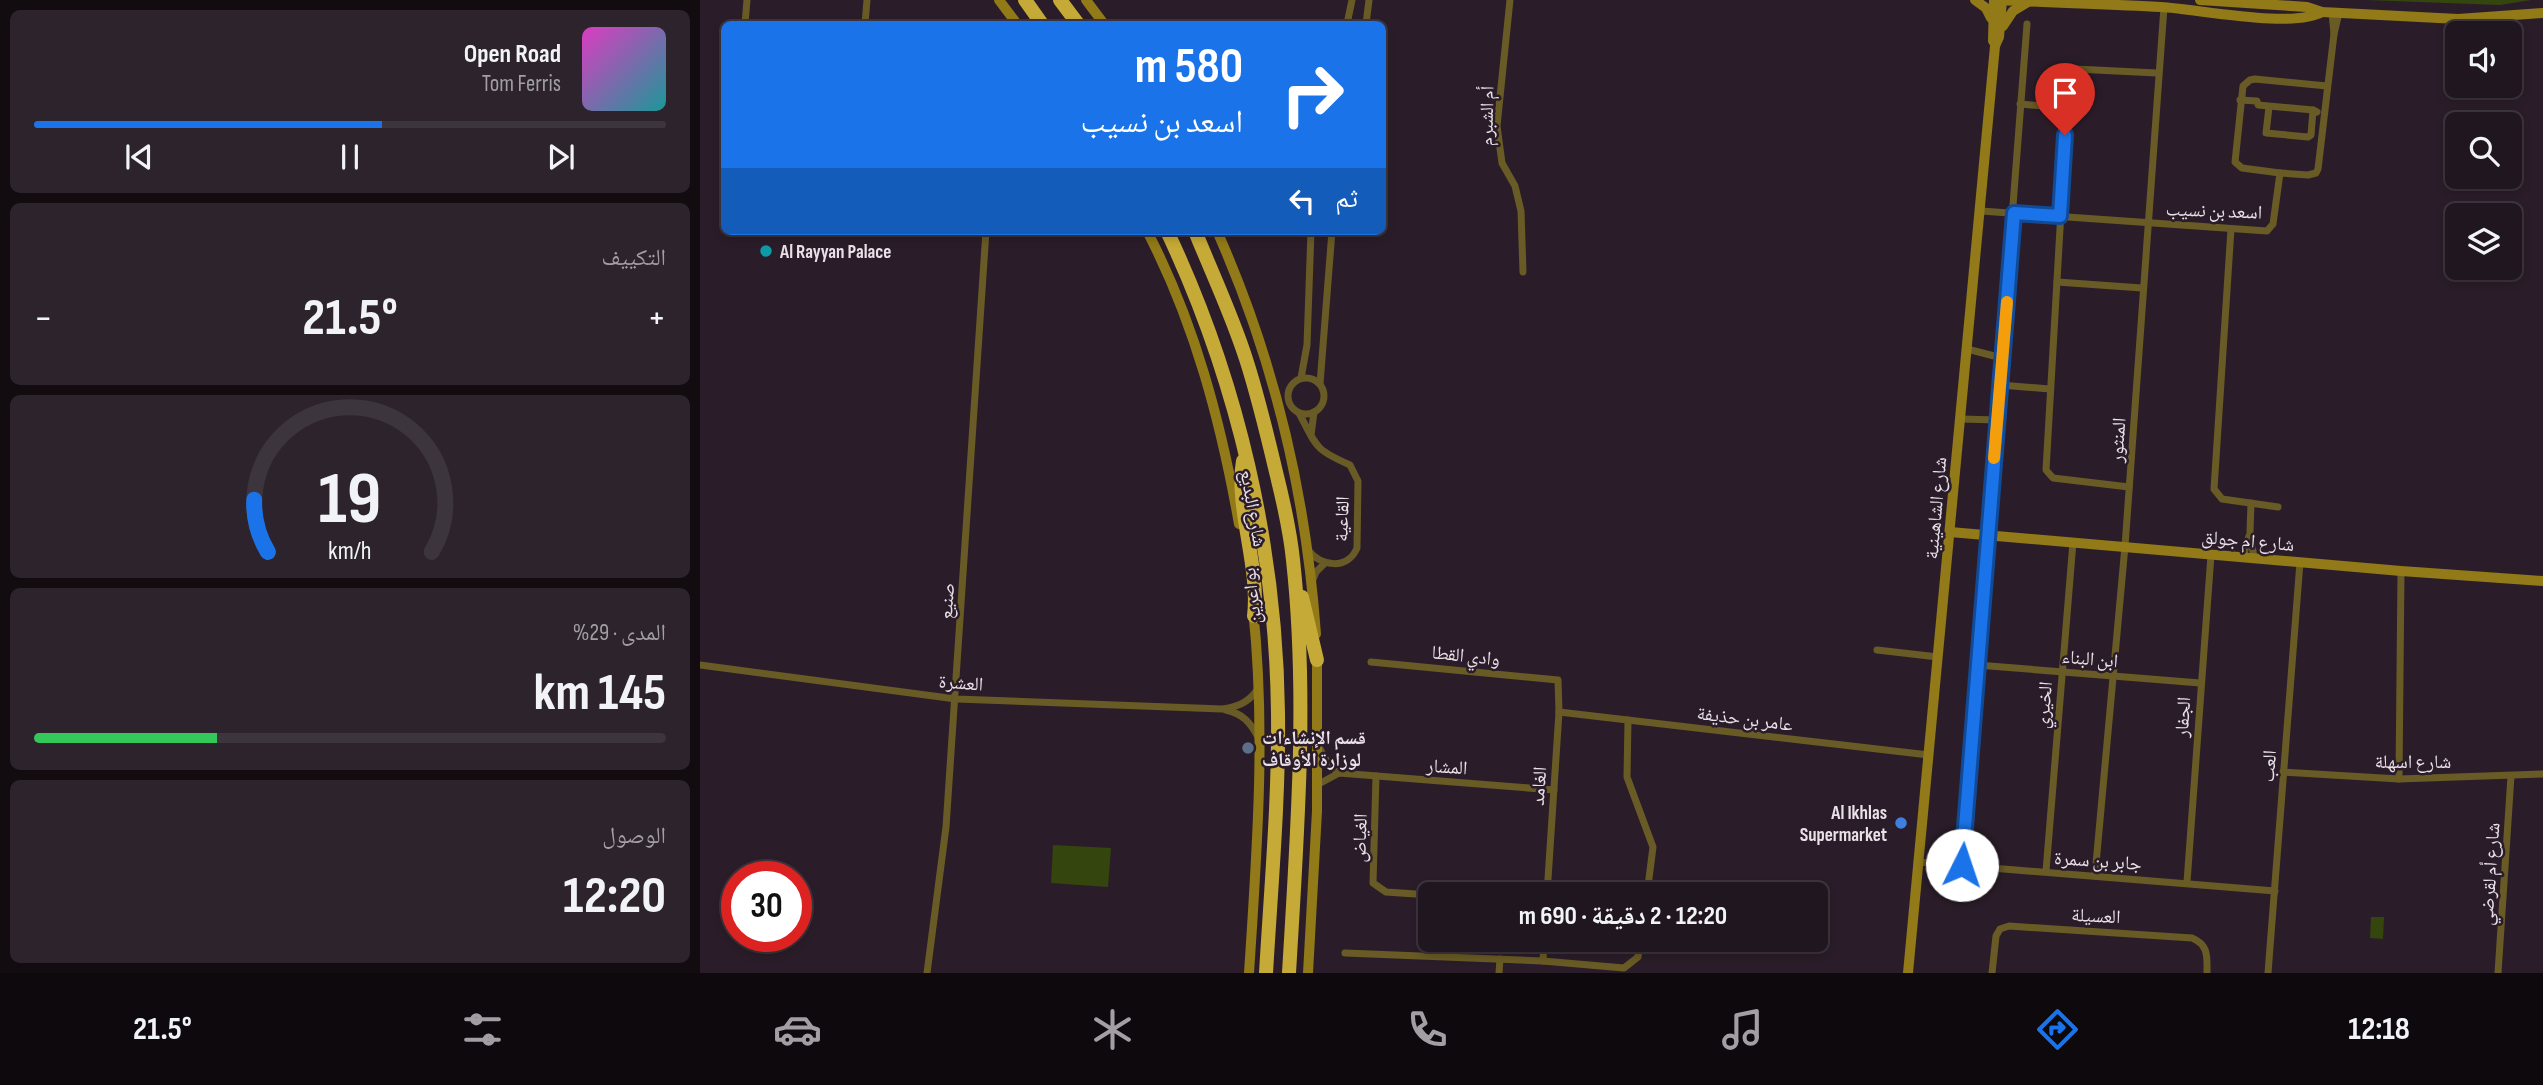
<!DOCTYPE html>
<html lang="ar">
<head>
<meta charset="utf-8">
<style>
	body { margin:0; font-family:"Sofia Sans Condensed","Noto Naskh Arabic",sans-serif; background:#2d232c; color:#f1f3f6; direction:rtl; height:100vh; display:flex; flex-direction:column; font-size:26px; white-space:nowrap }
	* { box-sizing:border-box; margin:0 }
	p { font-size:23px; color:#a29fa4 }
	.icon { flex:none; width:38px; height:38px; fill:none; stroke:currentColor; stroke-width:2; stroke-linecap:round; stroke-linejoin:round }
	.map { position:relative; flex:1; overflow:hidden; direction:ltr }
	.panel { display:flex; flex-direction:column; gap:10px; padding:10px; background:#120c11; width:700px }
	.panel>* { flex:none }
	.hud { position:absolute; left:21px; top:21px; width:665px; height:214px; border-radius:10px; box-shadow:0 4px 10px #0003,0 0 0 2px #3d353d; direction:rtl; background:#1a73e8; color:#fff; overflow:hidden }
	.buttons { position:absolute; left:1745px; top:21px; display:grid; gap:14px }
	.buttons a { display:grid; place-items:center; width:77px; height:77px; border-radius:10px; background:#20161f; box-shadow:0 4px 10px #0003,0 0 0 2px #3d353d; font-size:35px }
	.speed { position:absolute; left:21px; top:861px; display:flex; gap:14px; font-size:35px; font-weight:700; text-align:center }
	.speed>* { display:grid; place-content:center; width:91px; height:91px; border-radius:50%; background:#20161f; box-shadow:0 4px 10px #0003,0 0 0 2px #3d353d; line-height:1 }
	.speed .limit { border:10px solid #d22; background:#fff; color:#111 }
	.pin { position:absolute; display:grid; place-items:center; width:60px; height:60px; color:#fff; margin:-72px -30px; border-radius:50% 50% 50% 0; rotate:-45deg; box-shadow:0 0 7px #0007 }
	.pin .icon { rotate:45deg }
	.me { position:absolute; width:77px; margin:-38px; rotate:4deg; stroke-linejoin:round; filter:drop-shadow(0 0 5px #0008) }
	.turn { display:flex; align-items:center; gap:24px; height:147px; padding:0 28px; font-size:32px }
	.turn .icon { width:91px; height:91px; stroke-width:2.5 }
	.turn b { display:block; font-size:49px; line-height:60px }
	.then { display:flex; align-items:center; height:66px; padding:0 28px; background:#0003; gap:14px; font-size:26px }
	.big { font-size:52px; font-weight:700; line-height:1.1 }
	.panel .widget { flex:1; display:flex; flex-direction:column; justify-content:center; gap:10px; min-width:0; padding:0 24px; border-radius:10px; background:#2d232c }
	.panel .dial { align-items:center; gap:0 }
	.dial svg { height:182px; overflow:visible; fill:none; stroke:#3d353d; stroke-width:7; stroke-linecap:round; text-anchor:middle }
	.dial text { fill:#f1f3f6; stroke:none }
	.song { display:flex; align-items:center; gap:21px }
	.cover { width:84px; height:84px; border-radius:10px; background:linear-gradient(135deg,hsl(310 70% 55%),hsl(180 70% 35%)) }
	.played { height:7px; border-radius:4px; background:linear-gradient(90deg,#1a73e8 55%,#3d353d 55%) }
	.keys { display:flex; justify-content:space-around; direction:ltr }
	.heat { display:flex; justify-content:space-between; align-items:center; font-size:38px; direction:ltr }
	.charge { height:10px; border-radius:5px; background:linear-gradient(90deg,#34c759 29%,#3d353d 0) }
	.trip { position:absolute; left:718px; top:882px; width:410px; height:70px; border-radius:10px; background:#20161f; box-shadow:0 4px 10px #0003,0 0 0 2px #3d353d; font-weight:700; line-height:70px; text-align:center; direction:rtl }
	.dock { display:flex; height:112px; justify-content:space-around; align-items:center; background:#0d090c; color:#a29fa4 }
	.dock .icon { width:49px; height:49px }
	.dock .current { color:#1a73e8 }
	.dock b { font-size:32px; color:#f1f3f6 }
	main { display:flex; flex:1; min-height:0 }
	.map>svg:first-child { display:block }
	.grass { fill:url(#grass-tufts) }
	.pitch { fill:#35450e }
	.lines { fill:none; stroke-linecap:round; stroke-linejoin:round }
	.street { stroke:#695b25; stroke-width:7 }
	.secondary { stroke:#917a17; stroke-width:10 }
	.highway { stroke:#c6aa37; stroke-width:14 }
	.route-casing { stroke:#114b97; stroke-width:18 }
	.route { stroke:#1a73e8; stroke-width:12 }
	.slow { stroke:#f59e0b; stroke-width:12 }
	.culture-dot { fill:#0f9aa8; stroke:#2a1d29; stroke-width:2.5 }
	.service-dot { fill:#5c6f8a; stroke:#2a1d29; stroke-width:2.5 }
	.shop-dot { fill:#3f7fe0; stroke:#2a1d29; stroke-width:2.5 }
	.labels { text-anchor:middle; stroke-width:5; stroke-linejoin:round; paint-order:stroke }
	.street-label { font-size:19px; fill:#e9e0e8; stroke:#2a1d29 }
	.poi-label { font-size:19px; font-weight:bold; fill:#e9e0e8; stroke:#2a1d29; text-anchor:start }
</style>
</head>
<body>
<main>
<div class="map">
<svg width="1843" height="973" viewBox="0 0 1843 973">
	<defs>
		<pattern id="grass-tufts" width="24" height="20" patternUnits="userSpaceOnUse" patternTransform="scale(1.75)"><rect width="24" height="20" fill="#35450e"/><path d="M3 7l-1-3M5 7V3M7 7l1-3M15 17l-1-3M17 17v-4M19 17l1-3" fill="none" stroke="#526031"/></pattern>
	</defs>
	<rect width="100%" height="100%" fill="#2a1d29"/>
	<!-- grass -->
	<path class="grass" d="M1667,0H1831L1800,5Z"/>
	<!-- pitch -->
	<g class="pitch">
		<path d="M353,845L411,848L408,887L351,883Z"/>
		<path d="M1671,917H1684L1683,939L1670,938Z"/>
	</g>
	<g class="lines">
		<!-- street -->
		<g class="street">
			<path d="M810,0L797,126L802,163L815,186L821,211L823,272"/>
			<path d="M1632,13L1634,34"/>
			<path d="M45,24L47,0"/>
			<path d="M165,24L167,0"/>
			<path d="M647,24L652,0"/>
			<path d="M666,24L669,0"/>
			<path d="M1540,100L1557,101L1558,105L1613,110L1617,112"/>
			<path d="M1320,104L1367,108"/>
			<path d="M1569,107L1566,133L1608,137L1611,135L1613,110"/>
			<path d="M1580,173L1608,175L1616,173L1618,169L1634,34L1639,13"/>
			<path d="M1281,211L1567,231L1573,224L1580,173L1542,168L1535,162L1543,86L1550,80L1555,79L1627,86"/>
			<path d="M1531,229L1514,489L1522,499L1578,507"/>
			<path d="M1357,282L1442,288"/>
			<path d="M1267,349L1302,358"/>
			<circle cx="606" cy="396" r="18"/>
			<path d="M601,378L607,345L611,231"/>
			<path d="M620,384L632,231"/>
			<path d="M1300,385L1350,389"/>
			<path d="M599,413C617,447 614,449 650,465L658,481L657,548C648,570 621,567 608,550"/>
			<path d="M1261,419L1297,420"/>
			<path d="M611,435L614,412"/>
			<path d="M1429,487L1353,478L1346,470L1367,108L1369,76L1375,69L1457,73"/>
			<path d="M1551,503L1550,532L1554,558"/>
			<path d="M1543,557L1549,536"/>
			<path d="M612,582L616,572L625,563"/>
			<path d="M1177,650L1238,657"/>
			<path d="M671,662L858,680L859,712L847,894"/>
			<path d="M0,665L256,699L522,709C537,707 548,703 557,690"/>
			<path d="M1277,665L1500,683"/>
			<path d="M526,710C543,714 550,722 558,737"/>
			<path d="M859,712L1229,755"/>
			<path d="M928,720L927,777L953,847L947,894"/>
			<path d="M620,749L629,765L639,773"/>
			<path d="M1583,772L1699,779L1843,774"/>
			<path d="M676,776L673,883L686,892L730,895"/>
			<path d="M1699,779L1701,571"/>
			<path d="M617,785L639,773L854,790"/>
			<path d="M1218,862L1575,891"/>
			<path d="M1262,865L1327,24"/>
			<path d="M1346,871L1373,542"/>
			<path d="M1395,875L1425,546L1464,7"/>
			<path d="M1487,882L1511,555"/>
			<path d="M645,953L843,961L924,968L938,957L940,940"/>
			<path d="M843,961L844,940"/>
			<path d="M227,973L246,827L286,231"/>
			<path d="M799,973L800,959"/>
			<path d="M1292,973L1296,936L1300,929L1309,926L1492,938C1509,945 1507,957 1507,973"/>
			<path d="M1568,973L1600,562"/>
			<path d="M1798,973L1811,776"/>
		</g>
		<!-- secondary -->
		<g class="secondary">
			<path d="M299,0L317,24"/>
			<path d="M386,0L404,24"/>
			<path d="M1275,0L1286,8L1291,18"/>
			<path d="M1300,0C1354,3 1408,4 1461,7C1498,9 1593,29 1622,12"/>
			<path d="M1500,0L1607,7L1622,12L1758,19L1843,13"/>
			<path d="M1303,26L1313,11L1328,2"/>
			<path d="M1293,41L1294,0"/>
			<path d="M447,231C495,323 521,423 539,524"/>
			<path d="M517,231C574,359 606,494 616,634"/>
			<path d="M1250,532L1701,571L1843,581"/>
			<path d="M549,973C557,852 566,730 553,609"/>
			<path d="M608,973L617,811V654"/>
			<path d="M1208,973L1295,46L1299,37L1302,0"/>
		</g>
		<!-- highway -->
		<g class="highway">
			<path d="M325,0L342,24"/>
			<path d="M360,0L378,24"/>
			<path d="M467,231C538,381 576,547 578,713C579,800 571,887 566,973"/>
			<path d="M495,231C512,273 532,315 546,359C558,396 567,434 576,472C583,500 590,530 593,560C608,697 597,836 589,973"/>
			<path d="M543,461C535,508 560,566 554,616"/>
			<path d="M602,597L617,660"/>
		</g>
	</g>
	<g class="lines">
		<!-- route casing -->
		<g class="route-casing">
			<path id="route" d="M1262,865L1314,213L1360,216L1365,135"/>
		</g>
		<!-- route -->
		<use href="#route" class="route"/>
		<!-- slow -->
		<path class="slow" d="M1294,458L1307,302"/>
	</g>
	<!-- markers -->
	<circle class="culture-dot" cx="66" cy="251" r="7"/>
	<circle class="service-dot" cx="548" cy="748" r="7"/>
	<circle class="shop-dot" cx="1201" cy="823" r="7"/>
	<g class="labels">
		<!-- street labels -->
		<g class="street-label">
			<text transform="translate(786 116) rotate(-89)" y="7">أم الشبرم</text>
			<text transform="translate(1514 210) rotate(2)" y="7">اسعد بن نسيب</text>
			<text transform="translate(1417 440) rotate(-86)" y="7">المنثور</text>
			<text transform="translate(554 508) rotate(80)" y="7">شارع البديع</text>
			<text transform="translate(1235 508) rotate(-85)" y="7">شارع الشاهينية</text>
			<text transform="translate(641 519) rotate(-88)" y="7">القاعية</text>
			<text transform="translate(1548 540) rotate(5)" y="7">شارع ام جولق</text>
			<text transform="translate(551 596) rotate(-96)" y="7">بو اعرين</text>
			<text transform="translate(246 601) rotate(-86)" y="7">صنيع</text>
			<text transform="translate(766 655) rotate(6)" y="7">وادي القطا</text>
			<text transform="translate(1390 658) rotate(5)" y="7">ابن البناء</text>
			<text transform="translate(261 682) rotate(4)" y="7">العشرة</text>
			<text transform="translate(1343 705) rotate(-85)" y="7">الخيري</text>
			<text transform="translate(1482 717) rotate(-86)" y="7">الجفار</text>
			<text transform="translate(1045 718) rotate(7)" y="7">عامر بن حذيفة</text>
			<text x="1713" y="768">شارع اسهلة</text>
			<text transform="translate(747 766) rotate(4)" y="7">المشار</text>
			<text transform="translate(1568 766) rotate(-86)" y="7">العب</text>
			<text transform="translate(838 786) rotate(-86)" y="7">الغامد</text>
			<text transform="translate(659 838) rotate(-88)" y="7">الغياض</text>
			<text transform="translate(1398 860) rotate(4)" y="7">جابر بن سمرة</text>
			<text transform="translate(1789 874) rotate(-86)" y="7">شارع أم لقرضي</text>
			<text transform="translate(1396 915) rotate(3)" y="7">العسيلة</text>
		</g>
		<!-- poi labels -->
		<g class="poi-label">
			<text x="80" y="258">Al Rayyan Palace</text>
			<text x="562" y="744">قسم الإنشاءات<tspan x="562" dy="22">لوزارة الأوقاف</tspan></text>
			<text x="1187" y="819" text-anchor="end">Al Ikhlas<tspan x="1187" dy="22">Supermarket</tspan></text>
		</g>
	</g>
</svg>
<div class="buttons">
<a><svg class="icon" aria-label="sound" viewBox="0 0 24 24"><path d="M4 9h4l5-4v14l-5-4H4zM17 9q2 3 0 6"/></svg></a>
<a><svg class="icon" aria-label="search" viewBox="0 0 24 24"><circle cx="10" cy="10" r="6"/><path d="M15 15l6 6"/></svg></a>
<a><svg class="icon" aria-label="layers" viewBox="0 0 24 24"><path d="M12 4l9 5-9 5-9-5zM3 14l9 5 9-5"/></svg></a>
</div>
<div class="speed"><div class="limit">30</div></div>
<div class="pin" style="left:1365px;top:135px;background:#d93025"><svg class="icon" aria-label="arrive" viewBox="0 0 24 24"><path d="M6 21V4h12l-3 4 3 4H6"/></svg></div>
<svg class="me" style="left:1262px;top:865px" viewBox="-20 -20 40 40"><circle r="19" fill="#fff"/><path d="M0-13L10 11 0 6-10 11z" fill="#1a73e8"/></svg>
<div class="trip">12:20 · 2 دقيقة · 690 m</div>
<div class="hud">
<div class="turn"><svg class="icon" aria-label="right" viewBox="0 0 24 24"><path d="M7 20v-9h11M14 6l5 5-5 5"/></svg><div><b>580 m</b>اسعد بن نسيب</div></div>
<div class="then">ثم<svg class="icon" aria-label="left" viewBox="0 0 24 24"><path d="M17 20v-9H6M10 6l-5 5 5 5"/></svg></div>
</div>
</div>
<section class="panel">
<div class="widget">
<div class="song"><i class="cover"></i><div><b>Open Road</b><p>Tom Ferris</p></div></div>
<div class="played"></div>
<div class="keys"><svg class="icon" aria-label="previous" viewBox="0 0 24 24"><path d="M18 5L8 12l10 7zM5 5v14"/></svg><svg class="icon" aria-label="pause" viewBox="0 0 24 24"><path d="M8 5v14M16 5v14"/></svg><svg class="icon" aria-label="next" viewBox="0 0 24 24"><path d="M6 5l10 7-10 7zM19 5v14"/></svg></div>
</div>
<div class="widget"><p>التكييف</p>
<div class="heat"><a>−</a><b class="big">21.5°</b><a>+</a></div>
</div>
<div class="widget dial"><svg viewBox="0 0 100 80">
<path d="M14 69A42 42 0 1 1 86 69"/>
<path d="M14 69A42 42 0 0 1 8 46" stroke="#1a73e8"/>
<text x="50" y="56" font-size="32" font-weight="700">19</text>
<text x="50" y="72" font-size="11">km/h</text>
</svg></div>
<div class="widget"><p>المدى · 29%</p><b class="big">145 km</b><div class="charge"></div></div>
<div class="widget"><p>الوصول</p><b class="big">12:20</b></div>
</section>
</main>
<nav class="dock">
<b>12:18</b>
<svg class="icon current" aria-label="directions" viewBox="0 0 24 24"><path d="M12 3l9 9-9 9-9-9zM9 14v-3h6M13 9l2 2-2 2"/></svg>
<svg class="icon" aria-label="music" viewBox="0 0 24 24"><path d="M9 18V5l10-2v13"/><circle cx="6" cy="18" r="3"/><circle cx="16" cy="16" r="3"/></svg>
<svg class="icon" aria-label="phone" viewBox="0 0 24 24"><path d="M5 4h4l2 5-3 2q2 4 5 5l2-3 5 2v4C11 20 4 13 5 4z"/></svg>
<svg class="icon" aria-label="climate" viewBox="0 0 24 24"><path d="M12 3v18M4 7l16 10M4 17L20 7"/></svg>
<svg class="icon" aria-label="car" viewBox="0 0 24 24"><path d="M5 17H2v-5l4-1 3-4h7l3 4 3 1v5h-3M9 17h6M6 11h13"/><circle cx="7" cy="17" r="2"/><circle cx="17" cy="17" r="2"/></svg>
<svg class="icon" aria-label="filters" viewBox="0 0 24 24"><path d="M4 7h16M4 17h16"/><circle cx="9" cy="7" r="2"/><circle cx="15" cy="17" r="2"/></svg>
<b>21.5°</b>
</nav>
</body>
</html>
